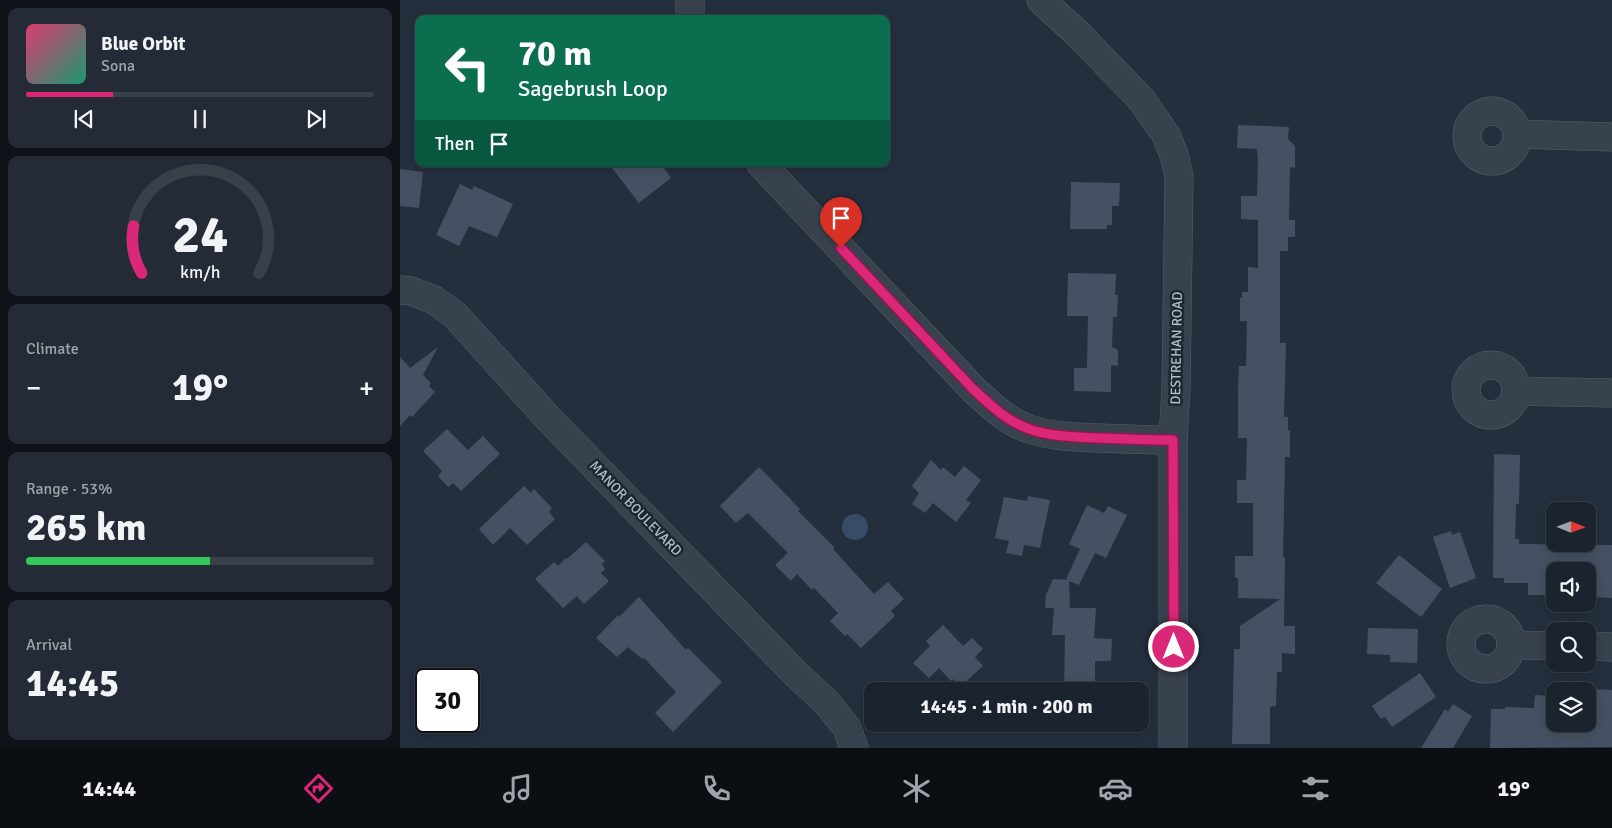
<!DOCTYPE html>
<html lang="en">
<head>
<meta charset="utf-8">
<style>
	body { margin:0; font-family:Signika,sans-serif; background:#242b36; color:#f1f3f6; height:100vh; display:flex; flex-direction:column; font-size:19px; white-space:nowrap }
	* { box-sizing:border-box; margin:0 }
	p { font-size:16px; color:#a0a4aa }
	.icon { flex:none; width:28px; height:28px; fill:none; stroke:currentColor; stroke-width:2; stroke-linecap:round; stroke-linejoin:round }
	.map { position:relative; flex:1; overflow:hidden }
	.drawer { display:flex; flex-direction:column; gap:8px; padding:8px; background:#0f1319; width:400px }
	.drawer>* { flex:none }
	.banner { position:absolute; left:15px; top:15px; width:475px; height:152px; border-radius:10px; box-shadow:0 2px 12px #0003,0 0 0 1px #39404a; background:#0b6e4f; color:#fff; overflow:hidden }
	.needle { width:32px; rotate:91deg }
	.controls { position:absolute; left:1146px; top:502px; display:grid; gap:10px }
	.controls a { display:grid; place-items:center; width:50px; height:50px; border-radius:10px; background:#1b232e; box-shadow:0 2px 12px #0003,0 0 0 1px #39404a; font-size:25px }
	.speed { position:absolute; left:15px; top:668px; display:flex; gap:10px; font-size:25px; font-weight:700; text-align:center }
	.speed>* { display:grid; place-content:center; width:65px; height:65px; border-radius:50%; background:#1b232e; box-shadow:0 2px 12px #0003,0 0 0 1px #39404a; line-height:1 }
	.speed .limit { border:2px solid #111; border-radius:8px; background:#fff; color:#111 }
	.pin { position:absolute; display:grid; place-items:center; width:42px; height:42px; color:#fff; margin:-51px -21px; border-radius:50% 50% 50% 0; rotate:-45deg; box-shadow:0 0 5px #0007 }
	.pin .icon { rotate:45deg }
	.me { position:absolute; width:55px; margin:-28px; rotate:0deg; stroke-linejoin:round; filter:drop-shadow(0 0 4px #0008) }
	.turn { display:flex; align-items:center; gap:18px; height:105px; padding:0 20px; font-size:22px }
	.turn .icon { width:65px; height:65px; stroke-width:2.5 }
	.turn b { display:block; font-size:35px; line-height:42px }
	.then { display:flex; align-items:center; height:48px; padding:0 20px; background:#0003; gap:10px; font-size:19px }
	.big { font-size:38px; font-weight:700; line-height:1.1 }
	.drawer .tile { flex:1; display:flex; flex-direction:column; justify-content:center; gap:8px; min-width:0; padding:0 18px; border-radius:10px; background:#242b36 }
	.drawer .dial { align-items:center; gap:0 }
	.dial svg { height:130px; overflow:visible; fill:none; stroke:#39404a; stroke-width:7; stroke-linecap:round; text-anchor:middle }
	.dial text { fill:#f1f3f6; stroke:none }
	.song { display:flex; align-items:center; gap:15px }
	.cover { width:60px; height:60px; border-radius:8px; background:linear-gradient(135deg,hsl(340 70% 55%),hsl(160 70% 35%)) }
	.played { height:5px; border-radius:2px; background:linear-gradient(90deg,#db2777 25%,#39404a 25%) }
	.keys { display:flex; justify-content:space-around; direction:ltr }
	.heat { display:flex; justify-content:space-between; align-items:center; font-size:28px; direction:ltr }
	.charge { height:8px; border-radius:4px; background:linear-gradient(90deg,#34c759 53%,#39404a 0) }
	.trip { position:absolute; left:464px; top:682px; width:285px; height:50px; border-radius:10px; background:#1b232e; box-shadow:0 2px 12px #0003,0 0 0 1px #39404a; font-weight:700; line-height:50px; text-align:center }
	.tab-bar { display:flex; height:80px; justify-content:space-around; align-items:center; background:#0b0e12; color:#a0a4aa }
	.tab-bar .icon { width:35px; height:35px }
	.tab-bar .active { color:#db2777 }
	.tab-bar b { font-size:22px; color:#f1f3f6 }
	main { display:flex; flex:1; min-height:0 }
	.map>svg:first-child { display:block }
	.water { fill:#394c67 }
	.building { fill:#455162 }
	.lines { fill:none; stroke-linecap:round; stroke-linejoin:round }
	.minor-casing { stroke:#565f6c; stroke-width:29 }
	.minor { stroke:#38414e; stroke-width:28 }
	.route-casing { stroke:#8e194d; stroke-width:12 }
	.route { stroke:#db2777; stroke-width:9 }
	.labels { text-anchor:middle; stroke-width:5; stroke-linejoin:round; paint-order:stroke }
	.street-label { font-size:14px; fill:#b4bcc9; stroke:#1d2633 }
</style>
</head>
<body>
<main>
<section class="drawer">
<div class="tile">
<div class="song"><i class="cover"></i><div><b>Blue Orbit</b><p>Sona</p></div></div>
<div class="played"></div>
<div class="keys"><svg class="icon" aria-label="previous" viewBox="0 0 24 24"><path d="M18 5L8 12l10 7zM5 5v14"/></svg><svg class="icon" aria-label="pause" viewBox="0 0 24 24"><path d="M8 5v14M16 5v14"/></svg><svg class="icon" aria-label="next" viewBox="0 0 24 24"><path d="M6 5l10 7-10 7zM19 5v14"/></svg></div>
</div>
<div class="tile dial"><svg viewBox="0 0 100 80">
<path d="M14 69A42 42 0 1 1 86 69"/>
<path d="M14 69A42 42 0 0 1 9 40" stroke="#db2777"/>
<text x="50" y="56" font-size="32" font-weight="700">24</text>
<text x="50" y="72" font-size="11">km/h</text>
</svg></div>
<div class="tile"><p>Climate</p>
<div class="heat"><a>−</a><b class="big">19°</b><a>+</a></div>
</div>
<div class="tile"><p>Range · 53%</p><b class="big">265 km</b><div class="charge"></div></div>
<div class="tile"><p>Arrival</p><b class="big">14:45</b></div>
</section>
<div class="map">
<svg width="1212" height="748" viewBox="0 0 1212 748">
	<rect width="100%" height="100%" fill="#242f3e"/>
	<!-- water -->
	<circle class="water" cx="455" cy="527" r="13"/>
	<!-- building -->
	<g class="building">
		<path d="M838,125L889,127L888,139L895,146V168L890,167L889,220H895V237H888V251H880V343H886L884,417H888V430H890V457H885L883,557H885L884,626H895V654L882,653V672H877L876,706L870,707V744H832L834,649H840V626L880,599L838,598V578H835V556H853V503H837V480H846L847,438H838V388L839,366H846L847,321H840V298H842V292H848V267L858,268V220L841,219V196H857L858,164L857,149L837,148Z"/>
		<path d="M209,164H261L271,178L239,203Z"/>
		<path d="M0,169L23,172L19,208L0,206Z"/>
		<path d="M671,182L720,183L719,206H712V225H707V229H670Z"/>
		<path d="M60,184L72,190L74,186L113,204L97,237L69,226L59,246L36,235Z"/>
		<path d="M668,273L716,274L715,295H718L717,317H713L712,347L718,350V366L711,365V392L674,391V368H687L688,316H667Z"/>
		<path d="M38,347L23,375L31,383L29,386L35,392L12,417L10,415L0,426V357L10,368Z"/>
		<path d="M47,429L68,450L83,436L100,454L61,491L53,483L48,487L38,476L42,471L23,451Z"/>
		<path d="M1094,454L1120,455L1119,504H1116L1115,539H1119V544L1212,545V598L1188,597V571H1155V593H1152V595H1128V583H1104V578H1093Z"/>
		<path d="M531,460L541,470L543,467L555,477L564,466L581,480L566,500L571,503L556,522L533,503L525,513L512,504L519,493L512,486Z"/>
		<path d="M359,467L400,509L398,511L434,547V550L474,594L488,582L504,599L491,611L495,616L461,648L447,634L445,636L430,621L438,613L414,588L412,590L397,574L391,581L375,565L388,553L348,513L336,523L320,506Z"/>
		<path d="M124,486L131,493L134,489L152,508L149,512L155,519L127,545L110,528L93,545L79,529Z"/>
		<path d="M628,496L650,500L640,548L624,545L622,556L606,553L609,541L595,538L604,497L627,501Z"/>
		<path d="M687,505L704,513L708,506L727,515L706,558L695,553L679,585L669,581L670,608H696L694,638L712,639L711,661H695V691H664L665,635H652L654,608H645L646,595L653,579L669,580L666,579L680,549L669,544Z"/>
		<path d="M1051,531L1052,535L1060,532L1076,578L1050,588L1033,537Z"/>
		<path d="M186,542L205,561L202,564L205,569L201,573L209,581L184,604L177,596L163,608L135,579L154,562L158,566L166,558L167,559Z"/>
		<path d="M999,555L1042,589L1021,617L976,583Z"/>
		<path d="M239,597L286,650L288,648L322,682L273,732L255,713L276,692L244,658L242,659L228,647L217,657L196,638L218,615L219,617Z"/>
		<path d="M543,625L563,646L572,638L583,649L575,657L583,666L560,687L553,679L551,681L539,668L529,678L513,663L530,646L526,641Z"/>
		<path d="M968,628L1018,629L1017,663L990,662V655L967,654Z"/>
		<path d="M1020,673L1036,697L992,727L985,717L981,719L972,706Z"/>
		<path d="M1188,689L1212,690V747L1090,748L1091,709H1105V707L1134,708L1135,695L1155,696V724H1188Z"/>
		<path d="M1053,704L1072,716L1053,748H1021L1045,709L1048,712Z"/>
	</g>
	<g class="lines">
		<!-- minor casing -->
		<g class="minor-casing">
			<g id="minor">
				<path d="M641,0L677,33L741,99L766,135L774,155L779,176L776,389L773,440V748"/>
				<path d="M290,19V0"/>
				<circle cx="1092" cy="136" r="25"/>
				<path d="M1117,134L1212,137"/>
				<path d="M361,164L573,389C590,405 609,423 632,430C654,437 678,437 700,438C724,439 749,440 773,440"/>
				<path d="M0,290L11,291L34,300L55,315L147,417L395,673L427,703L447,728L454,748"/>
				<circle cx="1091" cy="390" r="25"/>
				<path d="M1116,391L1212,393"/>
				<circle cx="1086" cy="644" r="25"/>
				<path d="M1111,645L1155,646"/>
				<path d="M1188,646L1212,647"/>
			</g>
		</g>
		<!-- minor -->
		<use href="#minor" class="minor"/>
	</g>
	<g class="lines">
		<!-- route casing -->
		<g class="route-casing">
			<path id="route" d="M441,248L573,389C590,405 609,423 632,430C654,437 678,437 700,438C724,439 749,440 773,440L774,647"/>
		</g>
		<!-- route -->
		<use href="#route" class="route"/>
	</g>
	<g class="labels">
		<!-- street labels -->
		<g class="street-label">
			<text transform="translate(776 348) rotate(-89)" y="5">DESTREHAN ROAD</text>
			<text transform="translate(236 508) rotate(46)" y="5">MANOR BOULEVARD</text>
		</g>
	</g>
</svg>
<div class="controls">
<a><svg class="needle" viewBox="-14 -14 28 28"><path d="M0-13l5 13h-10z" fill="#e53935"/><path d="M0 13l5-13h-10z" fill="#a0a4aa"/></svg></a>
<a><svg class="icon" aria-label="sound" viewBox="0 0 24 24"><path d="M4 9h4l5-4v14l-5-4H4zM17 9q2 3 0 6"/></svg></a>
<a><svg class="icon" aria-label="search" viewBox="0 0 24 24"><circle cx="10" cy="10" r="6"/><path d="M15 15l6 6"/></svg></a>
<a><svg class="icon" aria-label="layers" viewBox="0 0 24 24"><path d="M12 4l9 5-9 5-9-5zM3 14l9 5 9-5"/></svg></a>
</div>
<div class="speed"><div class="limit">30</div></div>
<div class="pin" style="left:441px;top:248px;background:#d93025"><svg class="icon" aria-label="arrive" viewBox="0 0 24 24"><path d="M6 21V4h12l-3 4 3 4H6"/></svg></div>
<svg class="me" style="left:774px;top:647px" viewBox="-20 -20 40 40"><circle r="17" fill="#db2777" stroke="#fff" stroke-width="3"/><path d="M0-11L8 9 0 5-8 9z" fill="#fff"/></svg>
<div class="trip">14:45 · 1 min · 200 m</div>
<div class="banner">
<div class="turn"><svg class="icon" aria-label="left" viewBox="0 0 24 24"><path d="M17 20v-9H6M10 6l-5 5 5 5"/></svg><div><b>70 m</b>Sagebrush Loop</div></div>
<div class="then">Then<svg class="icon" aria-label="arrive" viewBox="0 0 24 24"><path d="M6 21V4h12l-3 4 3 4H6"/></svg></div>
</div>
</div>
</main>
<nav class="tab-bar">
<b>14:44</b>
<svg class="icon active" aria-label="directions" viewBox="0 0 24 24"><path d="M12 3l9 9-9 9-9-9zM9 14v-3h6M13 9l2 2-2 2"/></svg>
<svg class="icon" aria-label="music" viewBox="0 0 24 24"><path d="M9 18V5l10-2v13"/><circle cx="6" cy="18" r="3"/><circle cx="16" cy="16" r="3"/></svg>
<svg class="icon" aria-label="phone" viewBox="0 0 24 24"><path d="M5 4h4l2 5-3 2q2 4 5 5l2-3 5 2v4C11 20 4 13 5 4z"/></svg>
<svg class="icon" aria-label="climate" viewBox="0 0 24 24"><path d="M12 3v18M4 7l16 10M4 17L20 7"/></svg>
<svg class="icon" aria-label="car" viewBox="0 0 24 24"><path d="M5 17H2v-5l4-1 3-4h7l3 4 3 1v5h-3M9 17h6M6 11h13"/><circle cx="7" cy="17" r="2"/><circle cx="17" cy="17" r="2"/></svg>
<svg class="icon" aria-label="filters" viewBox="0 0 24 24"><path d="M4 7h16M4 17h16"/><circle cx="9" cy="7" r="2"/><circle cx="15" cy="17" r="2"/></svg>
<b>19°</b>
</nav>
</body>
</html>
